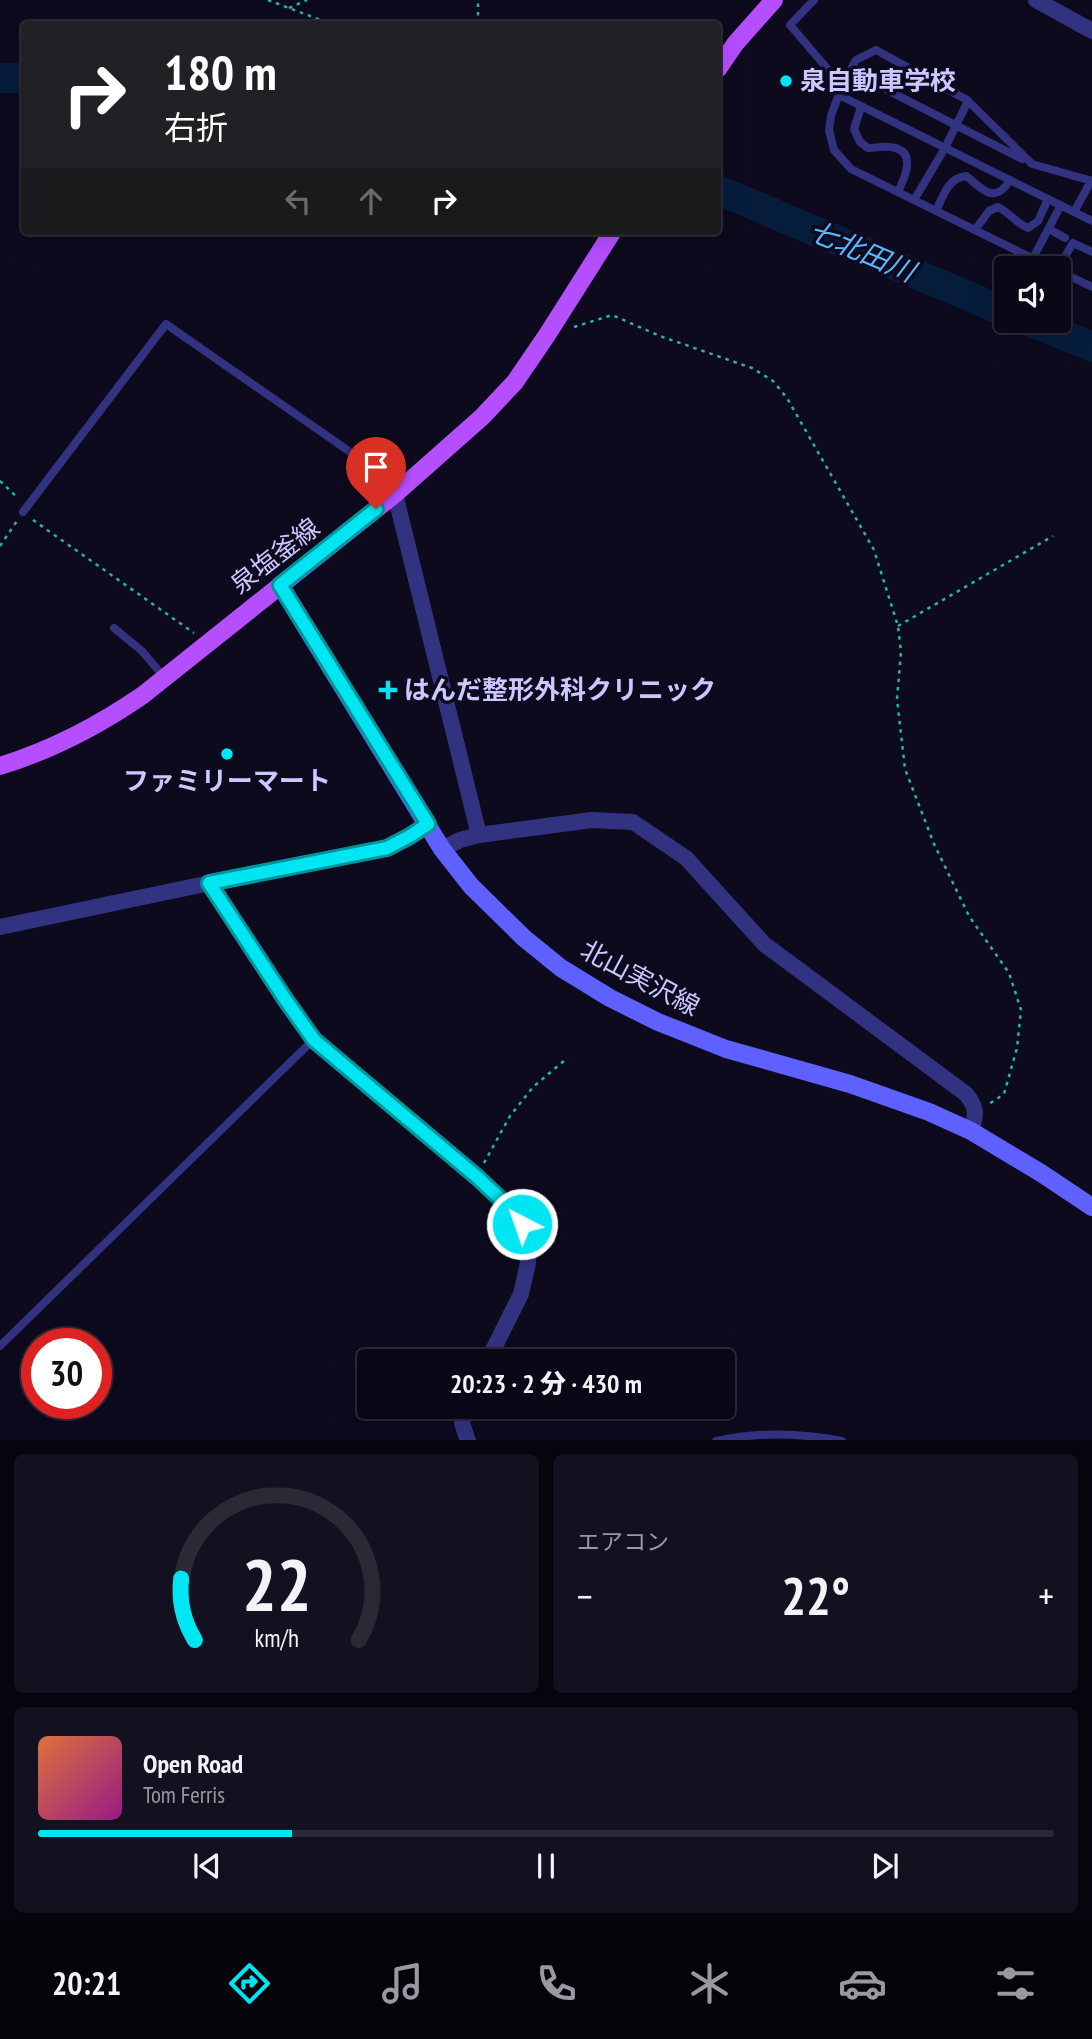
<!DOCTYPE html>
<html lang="ja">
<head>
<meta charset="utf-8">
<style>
	body { margin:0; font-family:"PT Sans Narrow","Noto Sans JP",sans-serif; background:#13111f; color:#f1f3f6; height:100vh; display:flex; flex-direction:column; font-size:26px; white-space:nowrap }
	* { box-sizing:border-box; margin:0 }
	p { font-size:23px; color:#999aa1 }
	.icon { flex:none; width:38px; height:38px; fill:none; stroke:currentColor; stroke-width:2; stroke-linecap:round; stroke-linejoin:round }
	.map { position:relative; height:1440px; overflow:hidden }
	.sheet { display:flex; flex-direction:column; gap:14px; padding:14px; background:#06040c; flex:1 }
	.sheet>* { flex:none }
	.guide { position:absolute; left:21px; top:21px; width:700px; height:214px; border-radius:7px; box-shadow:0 7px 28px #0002,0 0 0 2px #2a2935; background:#202124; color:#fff; overflow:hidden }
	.tools { position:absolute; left:994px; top:256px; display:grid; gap:14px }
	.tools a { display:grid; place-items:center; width:77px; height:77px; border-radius:7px; background:#0a0816; box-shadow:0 7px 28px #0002,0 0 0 2px #2a2935; font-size:35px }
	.speed { position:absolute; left:21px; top:1328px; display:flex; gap:14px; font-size:35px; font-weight:700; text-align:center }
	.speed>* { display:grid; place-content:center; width:91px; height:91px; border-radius:50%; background:#0a0816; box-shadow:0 7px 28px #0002,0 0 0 2px #2a2935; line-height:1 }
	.speed .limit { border:10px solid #d22; background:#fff; color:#111 }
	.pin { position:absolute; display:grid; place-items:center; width:60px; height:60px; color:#fff; margin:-72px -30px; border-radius:50% 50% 50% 0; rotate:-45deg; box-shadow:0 0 7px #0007 }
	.pin .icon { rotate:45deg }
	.me { position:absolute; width:77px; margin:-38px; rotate:319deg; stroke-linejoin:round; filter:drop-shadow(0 0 5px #0008) }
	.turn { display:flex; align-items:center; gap:24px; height:147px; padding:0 28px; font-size:32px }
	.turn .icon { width:91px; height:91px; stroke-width:2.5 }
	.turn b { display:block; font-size:49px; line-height:60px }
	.lanes { display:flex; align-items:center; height:66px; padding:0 28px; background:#0003; justify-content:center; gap:35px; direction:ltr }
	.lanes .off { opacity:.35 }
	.big { font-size:52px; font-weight:800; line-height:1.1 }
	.sheet .widget { flex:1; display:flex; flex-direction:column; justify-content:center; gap:10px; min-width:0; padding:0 24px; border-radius:10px; background:#13111f }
	.sheet .dial { align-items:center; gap:0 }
	.dial svg { height:182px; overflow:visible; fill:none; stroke:#2a2935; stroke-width:7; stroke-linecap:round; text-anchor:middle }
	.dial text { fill:#f1f3f6; stroke:none }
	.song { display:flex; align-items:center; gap:21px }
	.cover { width:84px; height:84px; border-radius:10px; background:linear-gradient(135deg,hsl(20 70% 55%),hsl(310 70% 35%)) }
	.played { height:7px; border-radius:4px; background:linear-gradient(90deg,#00e5f2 25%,#2a2935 25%) }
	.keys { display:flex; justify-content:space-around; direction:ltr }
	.heat { display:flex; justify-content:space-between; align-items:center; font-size:38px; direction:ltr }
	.sheet .tiles { flex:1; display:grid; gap:14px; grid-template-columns:1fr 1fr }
	.widget:last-child { grid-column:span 2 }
	.trip { position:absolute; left:357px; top:1349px; width:378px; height:70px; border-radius:7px; background:#0a0816; box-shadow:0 7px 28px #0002,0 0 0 2px #2a2935; font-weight:800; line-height:70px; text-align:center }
	.tab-bar { display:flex; height:112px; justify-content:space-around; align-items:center; background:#040309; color:#999aa1 }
	.tab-bar .icon { width:49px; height:49px }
	.tab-bar .on { color:#00e5f2 }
	.tab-bar b { font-size:32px; color:#f1f3f6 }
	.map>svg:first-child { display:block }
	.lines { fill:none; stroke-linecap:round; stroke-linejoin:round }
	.river { stroke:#061c3b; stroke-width:30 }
	.path { stroke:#25b5a6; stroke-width:2.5; stroke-dasharray:3.5 5; stroke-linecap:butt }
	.lane { stroke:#323380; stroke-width:8 }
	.street { stroke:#323380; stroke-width:16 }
	.secondary { stroke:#5e61ff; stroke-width:18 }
	.primary { stroke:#b54eff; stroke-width:18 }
	.route-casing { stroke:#00959d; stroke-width:18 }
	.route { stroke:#00e5f2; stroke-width:12 }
	.poi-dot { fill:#00e5f2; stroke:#0d0a1e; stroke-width:2.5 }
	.labels { text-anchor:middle; stroke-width:7; stroke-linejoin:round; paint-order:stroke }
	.poi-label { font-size:26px; font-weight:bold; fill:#cbc7ff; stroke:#0d0a1e; text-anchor:start }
	.street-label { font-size:26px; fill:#cbc7ff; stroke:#0d0a1e }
	.water-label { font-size:28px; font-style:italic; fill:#55b8ff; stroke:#0d0a1e }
</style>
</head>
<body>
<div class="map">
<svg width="1092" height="1441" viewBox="0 0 1092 1441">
	<rect width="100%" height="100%" fill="#0d0a1e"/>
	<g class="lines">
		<!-- river -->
		<g class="river">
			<path d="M0,78H24"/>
			<path d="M718,190L1006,312"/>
			<path d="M1027,320L1092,347"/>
		</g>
		<!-- path -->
		<g class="path">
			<path d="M268,0L331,24"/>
			<path d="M289,8L307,0"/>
			<path d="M478,24V0"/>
			<path d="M574,327L612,315L660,336L752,368L773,381L787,398L874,550L898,626L901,652L897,699L905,769L934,844L969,916L1009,973L1021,1010L1017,1048L1004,1094L989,1104"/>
			<path d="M0,481L18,498"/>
			<path d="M33,520L194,633"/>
			<path d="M0,546L17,521"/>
			<path d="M898,626L1053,536"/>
			<path d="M484,1163L510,1116L533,1087L565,1060"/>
		</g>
		<!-- lane -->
		<g class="lane">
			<path d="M814,0L790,25L842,86"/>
			<path d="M850,71L1022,159"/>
			<path d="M839,95L1092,221"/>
			<path d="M861,107L854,129L860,142L868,148C875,148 883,146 890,147C918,150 905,177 898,192"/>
			<path d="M914,200L945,148L968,101"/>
			<path d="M936,211C943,196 948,178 966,176C982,188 994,206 1010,180"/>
			<path d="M1074,212L1091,181"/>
			<path d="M1049,229L1065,238"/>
			<path d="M975,230L989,211L998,207C1010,213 1016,223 1028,228L1038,221L1048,199"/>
			<path d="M1033,258L1061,205"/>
			<path d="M1052,268L851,169L834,150L829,130L831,116L842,86L856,60L876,50L967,100L1032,164L1092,181"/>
			<path d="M1058,268L1073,243L1092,252"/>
			<path d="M1059,271L1092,287"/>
			<path d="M23,512L166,324L402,488"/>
			<path d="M114,628L142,651L164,677"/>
			<path d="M0,1346L313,1040"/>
			<path d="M716,1441C758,1432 801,1433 842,1441"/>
		</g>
		<!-- street -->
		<g class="street">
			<path d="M1036,0L1092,31"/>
			<path d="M395,494L479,835"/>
			<path d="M442,849L460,840L479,835L592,820L633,822L686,858L764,944L966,1094C977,1108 977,1114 971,1131"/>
			<path d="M210,883L284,999L314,1040L477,1177L510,1208L522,1224L529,1244L528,1263L521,1294L487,1362"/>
			<path d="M0,927L210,883L387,848L410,836L428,824"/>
			<path d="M466,1407L462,1423L468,1441"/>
		</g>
		<!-- secondary -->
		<path class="secondary" d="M280,585L442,849L471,886L524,938L561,968L610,998L658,1022L726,1049L850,1084L929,1112L971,1131L1041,1173L1092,1207"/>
		<!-- primary -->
		<g class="primary">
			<path d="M718,69L735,44L774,0"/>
			<path d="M0,766C52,750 98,726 143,695L395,494L482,417L515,382L547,335L613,231"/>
		</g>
	</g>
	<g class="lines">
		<!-- route casing -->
		<g class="route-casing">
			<path id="route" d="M376,509L280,585L428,824L410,836L387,848L209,883L285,999L314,1040L477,1177L510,1208L522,1224"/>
		</g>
		<!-- route -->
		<use href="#route" class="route"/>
	</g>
	<!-- markers -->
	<g class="poi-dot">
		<circle cx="786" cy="81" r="7"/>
		<path d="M384.5 679.5h7v7h7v7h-7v7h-7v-7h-7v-7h7z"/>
		<circle cx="227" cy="754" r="7"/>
	</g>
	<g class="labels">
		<!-- poi labels -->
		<g class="poi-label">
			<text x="800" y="90">泉自動車学校</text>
			<text x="404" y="699">はんだ整形外科クリニック</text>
			<text x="227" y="790" text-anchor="middle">ファミリーマート</text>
		</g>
		<!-- street labels -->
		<g class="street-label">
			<text transform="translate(275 556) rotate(-38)" y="9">泉塩釜線</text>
			<text transform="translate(640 978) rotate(28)" y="9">北山実沢線</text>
		</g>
		<!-- water labels -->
		<g class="water-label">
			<text transform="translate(862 251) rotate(23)" y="10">七北田川</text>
		</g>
	</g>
</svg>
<div class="tools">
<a><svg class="icon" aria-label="sound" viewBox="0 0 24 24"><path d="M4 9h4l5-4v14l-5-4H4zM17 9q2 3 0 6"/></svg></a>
</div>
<div class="speed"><div class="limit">30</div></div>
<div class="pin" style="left:376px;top:509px;background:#d93025"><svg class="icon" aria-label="arrive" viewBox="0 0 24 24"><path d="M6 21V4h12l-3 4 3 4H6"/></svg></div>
<svg class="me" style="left:522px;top:1224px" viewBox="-20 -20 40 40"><circle r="17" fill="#00e5f2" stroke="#fff" stroke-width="3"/><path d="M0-11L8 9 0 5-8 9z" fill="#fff"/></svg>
<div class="trip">20:23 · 2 分 · 430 m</div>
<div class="guide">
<div class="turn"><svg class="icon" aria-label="right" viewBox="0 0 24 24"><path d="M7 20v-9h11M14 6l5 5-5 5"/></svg><div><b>180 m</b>右折</div></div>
<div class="lanes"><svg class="icon off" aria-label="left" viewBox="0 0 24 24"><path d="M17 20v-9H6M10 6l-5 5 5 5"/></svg><svg class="icon off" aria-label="ahead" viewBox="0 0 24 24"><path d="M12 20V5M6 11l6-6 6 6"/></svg><svg class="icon" aria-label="right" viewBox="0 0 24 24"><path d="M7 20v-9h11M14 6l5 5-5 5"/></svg></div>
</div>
</div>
<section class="sheet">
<div class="tiles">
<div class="widget dial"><svg viewBox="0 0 100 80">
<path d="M14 69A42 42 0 1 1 86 69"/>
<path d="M14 69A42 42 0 0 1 8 42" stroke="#00e5f2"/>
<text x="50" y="56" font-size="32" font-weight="700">22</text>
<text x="50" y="72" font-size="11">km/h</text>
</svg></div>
<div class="widget"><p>エアコン</p>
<div class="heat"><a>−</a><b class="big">22°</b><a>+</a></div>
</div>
<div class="widget">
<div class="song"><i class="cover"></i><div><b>Open Road</b><p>Tom Ferris</p></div></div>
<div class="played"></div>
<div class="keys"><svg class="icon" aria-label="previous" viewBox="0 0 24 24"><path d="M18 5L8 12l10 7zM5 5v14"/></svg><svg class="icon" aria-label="pause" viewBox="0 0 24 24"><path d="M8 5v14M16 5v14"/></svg><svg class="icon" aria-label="next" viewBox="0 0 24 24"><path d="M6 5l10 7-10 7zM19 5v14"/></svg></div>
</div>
</div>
</section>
<nav class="tab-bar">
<b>20:21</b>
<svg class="icon on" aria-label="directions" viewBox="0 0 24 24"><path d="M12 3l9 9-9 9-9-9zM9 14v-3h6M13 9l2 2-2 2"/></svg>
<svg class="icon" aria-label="music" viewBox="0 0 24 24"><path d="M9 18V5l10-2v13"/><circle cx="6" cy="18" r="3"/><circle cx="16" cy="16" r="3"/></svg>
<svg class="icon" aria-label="phone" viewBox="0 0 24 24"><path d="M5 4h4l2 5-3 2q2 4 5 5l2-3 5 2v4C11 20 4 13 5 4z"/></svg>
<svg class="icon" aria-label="climate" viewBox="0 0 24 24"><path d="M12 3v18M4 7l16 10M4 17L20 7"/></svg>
<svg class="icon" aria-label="car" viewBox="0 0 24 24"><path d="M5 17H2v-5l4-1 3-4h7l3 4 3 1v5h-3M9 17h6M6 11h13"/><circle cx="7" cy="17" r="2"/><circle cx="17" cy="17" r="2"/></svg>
<svg class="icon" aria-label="filters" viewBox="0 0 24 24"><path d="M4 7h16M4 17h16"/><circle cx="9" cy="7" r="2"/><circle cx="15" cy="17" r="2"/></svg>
</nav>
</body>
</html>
